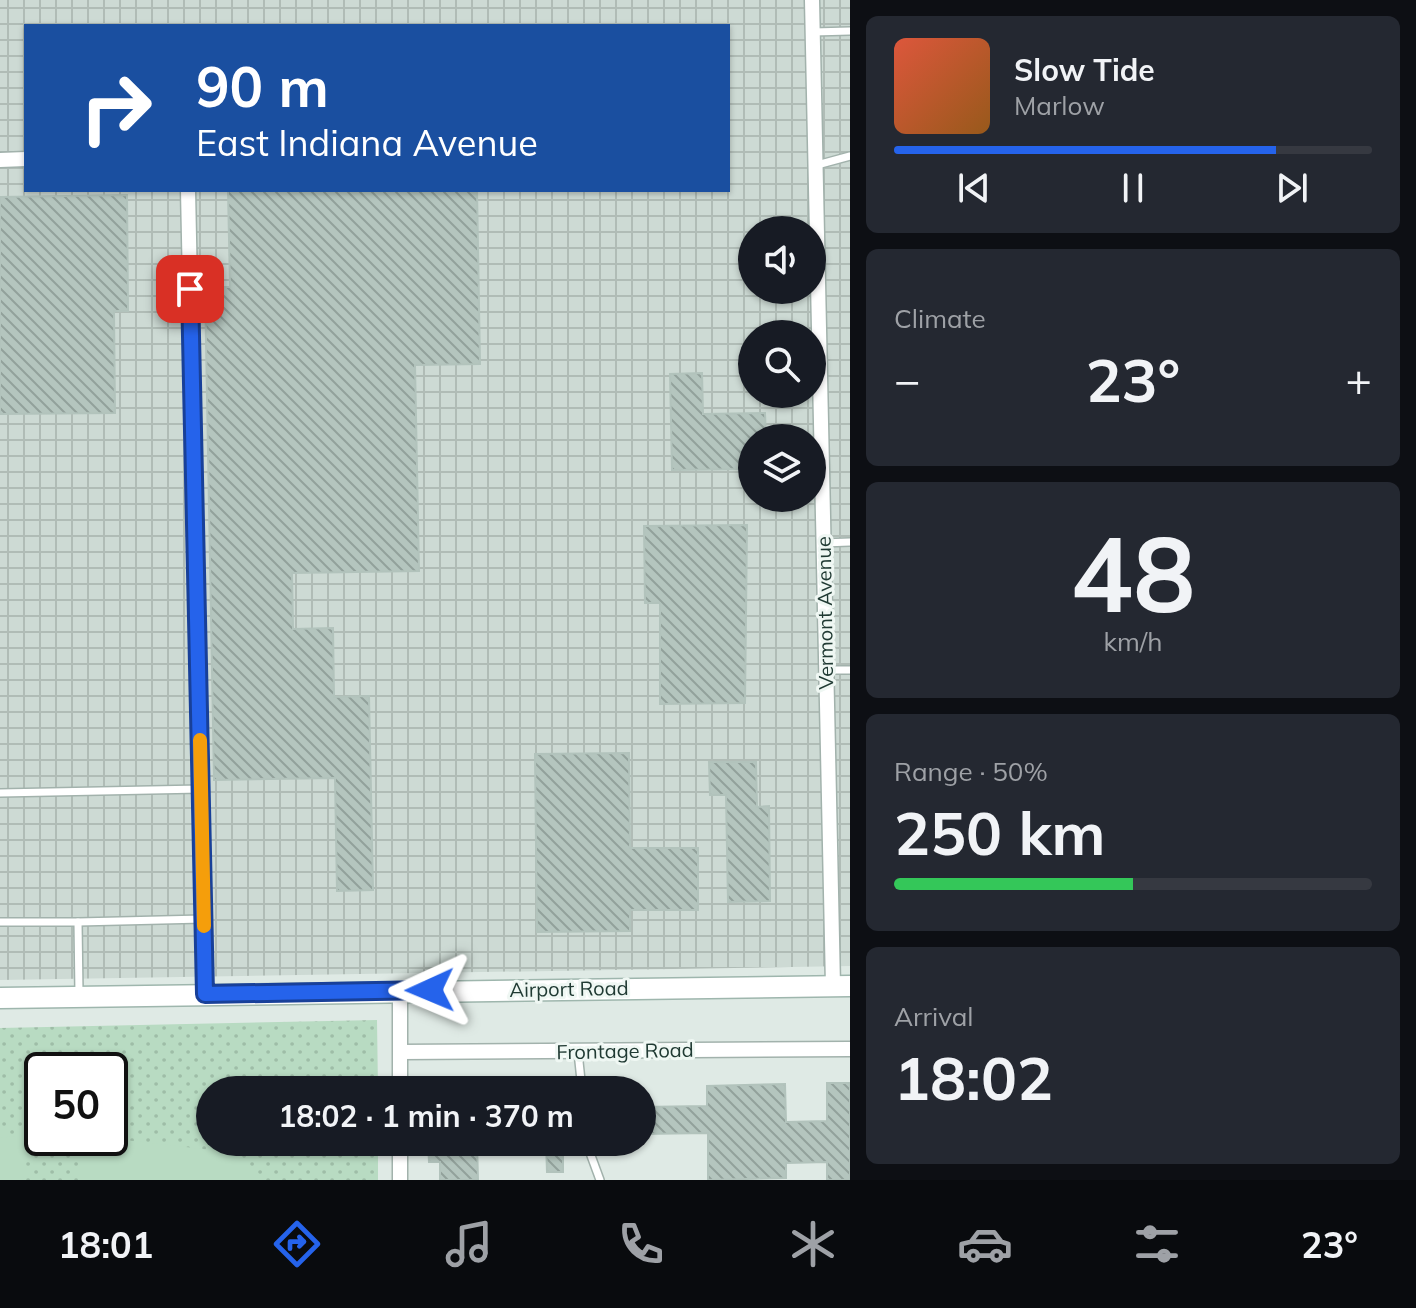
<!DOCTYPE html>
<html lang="en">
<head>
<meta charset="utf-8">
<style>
	body { margin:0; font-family:Mulish,sans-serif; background:#242831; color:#f1f3f6; height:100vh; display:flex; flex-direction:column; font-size:30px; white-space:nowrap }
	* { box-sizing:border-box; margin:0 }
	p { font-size:26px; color:#9ea1a6 }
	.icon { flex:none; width:44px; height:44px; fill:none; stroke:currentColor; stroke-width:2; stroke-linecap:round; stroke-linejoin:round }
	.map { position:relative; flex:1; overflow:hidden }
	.details { display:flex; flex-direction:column; gap:16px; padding:16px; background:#0d0f14; width:566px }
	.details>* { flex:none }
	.banner { position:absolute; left:24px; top:24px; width:706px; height:168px; border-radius:0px; box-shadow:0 2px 6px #0004; background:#1a4fa0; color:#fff; overflow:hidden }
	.buttons { position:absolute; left:738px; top:216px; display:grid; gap:16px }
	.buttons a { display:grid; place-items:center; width:88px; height:88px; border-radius:50%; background:#171b24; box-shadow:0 2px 6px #0004; font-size:40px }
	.speed { position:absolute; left:24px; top:1052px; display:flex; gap:16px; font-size:40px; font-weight:700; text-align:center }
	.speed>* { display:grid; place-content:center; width:104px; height:104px; border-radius:50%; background:#171b24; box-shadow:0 2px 6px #0004; line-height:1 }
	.speed .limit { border:4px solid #111; border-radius:12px; background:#fff; color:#111 }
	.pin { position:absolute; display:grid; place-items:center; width:68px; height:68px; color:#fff; margin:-34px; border-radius:16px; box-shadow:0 4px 12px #0006 }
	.me { position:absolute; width:88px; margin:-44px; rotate:269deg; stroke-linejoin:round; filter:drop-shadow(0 0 6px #0008) }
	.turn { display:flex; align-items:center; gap:28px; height:168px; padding:0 40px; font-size:36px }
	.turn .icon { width:104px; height:104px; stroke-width:2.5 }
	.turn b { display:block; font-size:56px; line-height:68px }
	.big { font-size:60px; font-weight:700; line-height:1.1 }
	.details .widget { flex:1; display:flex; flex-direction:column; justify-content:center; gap:12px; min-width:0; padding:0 28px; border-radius:12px; background:#242831 }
	.details .dial { align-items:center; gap:0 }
	.dial b { font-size:104px; line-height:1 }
	.song { display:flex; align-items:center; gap:24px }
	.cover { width:96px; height:96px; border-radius:12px; background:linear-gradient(135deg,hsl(10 70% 55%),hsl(30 70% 35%)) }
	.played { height:8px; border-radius:4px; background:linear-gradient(90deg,#2563eb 80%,#363941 80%) }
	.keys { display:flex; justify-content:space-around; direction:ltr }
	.heat { display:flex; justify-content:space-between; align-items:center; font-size:44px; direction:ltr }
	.charge { height:12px; border-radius:6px; background:linear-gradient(90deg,#34c759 50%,#363941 0) }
	.trip { position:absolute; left:196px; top:1076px; width:460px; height:80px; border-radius:40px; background:#171b24; box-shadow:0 2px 6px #0004; font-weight:700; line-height:80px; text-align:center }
	.dock { display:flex; height:128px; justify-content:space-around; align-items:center; background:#090b0e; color:#9ea1a6 }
	.dock .icon { width:56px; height:56px }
	.dock .on { color:#2563eb }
	.dock b { font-size:36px; color:#f1f3f6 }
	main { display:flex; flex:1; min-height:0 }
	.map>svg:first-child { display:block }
	.industrial { fill:url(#industrial-grid); fill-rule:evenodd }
	.park { fill:url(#park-dots); fill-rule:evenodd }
	.garden { fill:#b8dbc2 }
	.building { fill:url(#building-back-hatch); stroke:#b2c3bc; stroke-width:2 }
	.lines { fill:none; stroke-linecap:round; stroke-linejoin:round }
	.service-casing { stroke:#a2b2ac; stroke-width:10 }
	.minor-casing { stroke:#a2b2ac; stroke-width:17 }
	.secondary-casing { stroke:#9eb6ad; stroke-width:23 }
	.service { stroke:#fff; stroke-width:7 }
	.minor { stroke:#fff; stroke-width:14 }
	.secondary { stroke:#fff; stroke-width:20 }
	.route-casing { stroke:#184099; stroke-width:20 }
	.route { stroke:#2563eb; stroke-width:14 }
	.slow { stroke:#f59e0b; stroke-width:14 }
	.labels { text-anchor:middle; stroke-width:6; stroke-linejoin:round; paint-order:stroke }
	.street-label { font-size:20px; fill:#203a33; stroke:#eff7f3 }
</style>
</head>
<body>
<main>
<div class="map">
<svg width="850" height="1180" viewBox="0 0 850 1180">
	<defs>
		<pattern id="industrial-grid" width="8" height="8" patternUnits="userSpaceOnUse" patternTransform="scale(2)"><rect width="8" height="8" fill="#cddad4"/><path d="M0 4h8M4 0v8" fill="none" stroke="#b0bcb6"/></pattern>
		<pattern id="park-dots" width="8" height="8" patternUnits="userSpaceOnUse" patternTransform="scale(2)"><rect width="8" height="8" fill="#b8dbc2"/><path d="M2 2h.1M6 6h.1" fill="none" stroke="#9ebda7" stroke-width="1.8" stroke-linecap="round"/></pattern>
		<pattern id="building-back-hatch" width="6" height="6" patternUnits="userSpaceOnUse" patternTransform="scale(2)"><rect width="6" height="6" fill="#b4c5be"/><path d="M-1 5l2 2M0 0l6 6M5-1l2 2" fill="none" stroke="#92a19b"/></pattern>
	</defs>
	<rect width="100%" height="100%" fill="#dfeae5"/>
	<!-- industrial -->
	<path class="industrial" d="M0,0H850V966L0,980ZM26,26H728V190H26ZM752,230H812V290H752ZM752,334H812V394H752ZM752,438H812V498H752Z"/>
	<!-- park -->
	<path class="park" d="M377,1020L378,1090H210V1142H378V1180H0V1028ZM42,1070H110V1138H42Z"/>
	<!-- garden -->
	<g class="garden">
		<path d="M22,1135V1180H0V1138Z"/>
		<path d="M79,1138H107L238,1153L265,1180H79Z"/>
	</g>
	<!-- building -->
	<g class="building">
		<path d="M228,190H477L480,364L415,365L419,571L292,573L293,629L333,628L334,697L369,696L373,890L337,891L335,778L214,780L205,287H230Z"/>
		<path d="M127,195L128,311H114L115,413L0,414V197Z"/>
		<path d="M702,373L703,414L765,413L766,438H752V469L672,470L670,374Z"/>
		<path d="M747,525L745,703L660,704V603H645L644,526Z"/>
		<path d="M629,753L630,848H698V910H630V931L537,932L535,754Z"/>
		<path d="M709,762H756L757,807L769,806L770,901L728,902L726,795H710Z"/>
		<path d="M827,1083H850V1180H827V1162L786,1163V1178L708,1180V1133L642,1134V1107L707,1106V1086L785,1084L786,1122L827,1121Z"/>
		<path d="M428,1142H477L478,1180H440V1162H429Z"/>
		<path d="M546,1142H563V1172H547Z"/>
	</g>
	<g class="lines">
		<!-- service casing -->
		<g class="service-casing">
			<g id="service">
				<path d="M813,32L850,31"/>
				<path d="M817,165L850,156"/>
				<path d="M823,543L850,542"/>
				<path d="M827,670H850"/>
				<path d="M0,793L201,789"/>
				<path d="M0,922H78L79,994"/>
				<path d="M78,922L203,919"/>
				<path d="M578,1052L582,1090"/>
				<path d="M586,1142L600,1180"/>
			</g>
		</g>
		<!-- minor casing -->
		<g class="minor-casing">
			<g id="minor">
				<path d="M812,0L833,986"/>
				<path d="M0,160L26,159"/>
				<path d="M188,190L205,994"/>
				<path d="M400,991V1090"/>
				<path d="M401,1052L850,1049"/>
				<path d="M400,1180V1142"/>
			</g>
		</g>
		<!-- secondary casing -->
		<g class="secondary-casing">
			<path id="secondary" d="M0,998L850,986"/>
		</g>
		<!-- service -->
		<use href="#service" class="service"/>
		<!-- minor -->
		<use href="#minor" class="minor"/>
		<!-- secondary -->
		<use href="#secondary" class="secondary"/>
	</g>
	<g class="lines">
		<!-- route casing -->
		<g class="route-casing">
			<path id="route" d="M190,289L205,994L430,990"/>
		</g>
		<!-- route -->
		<use href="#route" class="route"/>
		<!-- slow -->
		<path class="slow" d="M200,740L204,926"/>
	</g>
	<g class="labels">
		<!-- street labels -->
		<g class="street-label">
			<text transform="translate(825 613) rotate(-91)" y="7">Vermont Avenue</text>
			<text transform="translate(569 989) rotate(-1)" y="7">Airport Road</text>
			<text transform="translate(625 1051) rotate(-1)" y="7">Frontage Road</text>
		</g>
	</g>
</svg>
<div class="buttons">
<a><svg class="icon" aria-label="sound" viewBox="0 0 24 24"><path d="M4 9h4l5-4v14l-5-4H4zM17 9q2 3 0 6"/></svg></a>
<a><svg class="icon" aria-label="search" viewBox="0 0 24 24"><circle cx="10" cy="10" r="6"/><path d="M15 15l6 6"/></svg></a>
<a><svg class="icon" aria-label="layers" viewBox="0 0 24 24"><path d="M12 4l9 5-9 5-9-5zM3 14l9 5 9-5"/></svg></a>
</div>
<div class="speed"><div class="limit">50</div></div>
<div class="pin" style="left:190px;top:289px;background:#d93025"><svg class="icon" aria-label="arrive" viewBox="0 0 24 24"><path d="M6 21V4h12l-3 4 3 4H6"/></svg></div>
<svg class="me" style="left:430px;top:990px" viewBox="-20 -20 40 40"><path d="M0-17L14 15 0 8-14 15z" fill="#2563eb" stroke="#fff" stroke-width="4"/></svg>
<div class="trip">18:02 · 1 min · 370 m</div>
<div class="banner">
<div class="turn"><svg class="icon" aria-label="right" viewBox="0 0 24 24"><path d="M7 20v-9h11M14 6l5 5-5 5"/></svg><div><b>90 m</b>East Indiana Avenue</div></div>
</div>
</div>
<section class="details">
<div class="widget">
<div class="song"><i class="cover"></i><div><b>Slow Tide</b><p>Marlow</p></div></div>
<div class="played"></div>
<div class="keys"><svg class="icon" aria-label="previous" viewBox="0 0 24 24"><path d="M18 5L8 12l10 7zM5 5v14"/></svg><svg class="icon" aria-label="pause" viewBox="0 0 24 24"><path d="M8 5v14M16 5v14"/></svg><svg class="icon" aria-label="next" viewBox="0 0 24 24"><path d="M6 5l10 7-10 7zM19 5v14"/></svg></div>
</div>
<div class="widget"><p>Climate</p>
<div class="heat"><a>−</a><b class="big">23°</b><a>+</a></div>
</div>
<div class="widget dial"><b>48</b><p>km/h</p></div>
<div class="widget"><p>Range · 50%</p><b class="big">250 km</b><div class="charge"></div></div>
<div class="widget"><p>Arrival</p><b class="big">18:02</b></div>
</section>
</main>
<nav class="dock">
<b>18:01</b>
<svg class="icon on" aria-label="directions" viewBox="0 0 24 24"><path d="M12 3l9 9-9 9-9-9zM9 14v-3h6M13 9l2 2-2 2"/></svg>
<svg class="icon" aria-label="music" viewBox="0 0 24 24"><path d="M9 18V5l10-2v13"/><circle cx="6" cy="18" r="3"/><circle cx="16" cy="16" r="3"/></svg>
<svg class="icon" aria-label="phone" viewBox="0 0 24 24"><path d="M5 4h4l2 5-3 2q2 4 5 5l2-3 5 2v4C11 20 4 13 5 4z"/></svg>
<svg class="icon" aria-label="climate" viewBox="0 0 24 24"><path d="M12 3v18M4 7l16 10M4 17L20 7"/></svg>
<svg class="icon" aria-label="car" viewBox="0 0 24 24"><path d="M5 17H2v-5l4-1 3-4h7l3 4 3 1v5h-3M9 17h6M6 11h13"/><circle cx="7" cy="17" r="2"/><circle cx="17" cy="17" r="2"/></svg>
<svg class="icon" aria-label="filters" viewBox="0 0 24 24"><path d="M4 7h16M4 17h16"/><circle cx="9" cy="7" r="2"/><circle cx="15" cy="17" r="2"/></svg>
<b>23°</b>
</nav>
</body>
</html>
